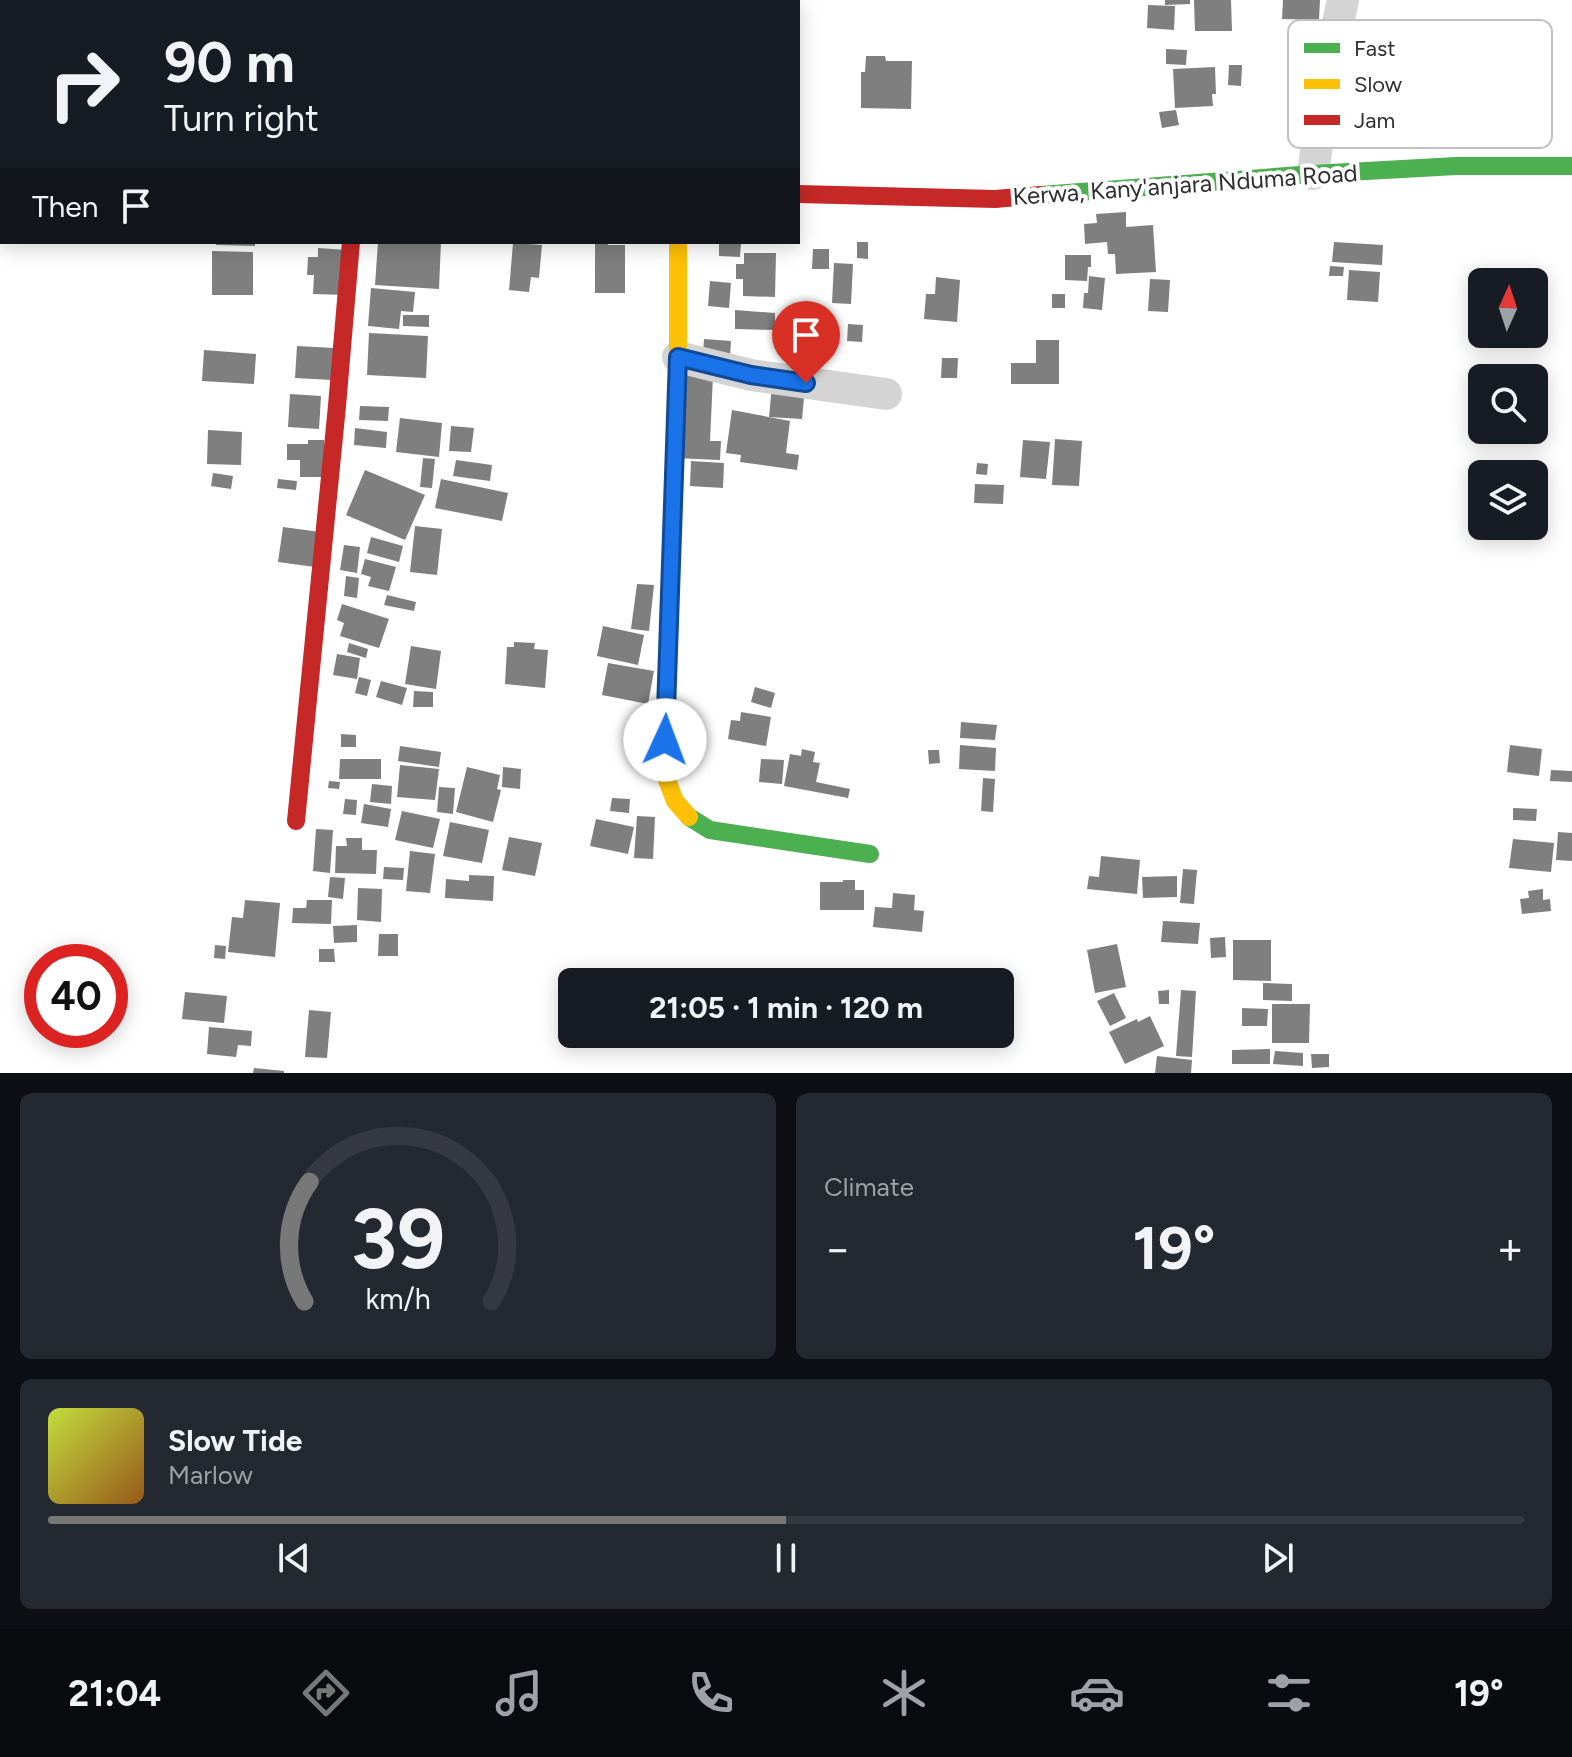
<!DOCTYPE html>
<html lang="en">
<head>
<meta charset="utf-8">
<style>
	body { margin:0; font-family:Figtree,sans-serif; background:#242831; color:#f1f3f6; height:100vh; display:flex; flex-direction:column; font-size:30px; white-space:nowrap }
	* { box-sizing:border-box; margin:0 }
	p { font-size:26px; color:#9ea1a6 }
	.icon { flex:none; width:44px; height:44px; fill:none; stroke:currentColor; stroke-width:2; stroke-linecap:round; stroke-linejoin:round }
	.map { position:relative; height:1073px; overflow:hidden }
	.sheet { display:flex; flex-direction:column; gap:20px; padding:20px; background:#0d0f14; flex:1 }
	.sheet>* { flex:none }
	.banner { position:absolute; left:0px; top:0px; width:800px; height:244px; box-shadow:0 4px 20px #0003; background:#171b24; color:#f1f3f6; overflow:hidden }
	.needle { width:52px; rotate:3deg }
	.fabs { position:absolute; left:1468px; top:268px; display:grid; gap:16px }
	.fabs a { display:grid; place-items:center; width:80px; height:80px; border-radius:12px; background:#171b24; box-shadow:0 4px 20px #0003; font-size:40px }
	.speed { position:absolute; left:24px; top:944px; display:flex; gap:16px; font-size:40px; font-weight:700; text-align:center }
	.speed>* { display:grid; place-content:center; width:104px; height:104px; border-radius:50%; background:#171b24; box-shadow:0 4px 20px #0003; line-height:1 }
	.speed .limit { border:12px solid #d22; background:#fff; color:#111 }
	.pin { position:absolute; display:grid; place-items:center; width:68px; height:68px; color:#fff; margin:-82px -34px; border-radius:50% 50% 50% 0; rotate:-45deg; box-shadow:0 0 8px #0007 }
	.pin .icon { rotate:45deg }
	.me { position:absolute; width:88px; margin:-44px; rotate:2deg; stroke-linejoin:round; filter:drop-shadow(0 0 6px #0008) }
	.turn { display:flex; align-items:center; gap:28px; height:168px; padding:0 32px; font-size:36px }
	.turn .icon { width:104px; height:104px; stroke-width:2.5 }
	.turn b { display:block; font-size:56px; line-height:68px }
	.then { display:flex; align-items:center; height:76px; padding:0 32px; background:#0003; gap:16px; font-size:30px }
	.big { font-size:60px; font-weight:700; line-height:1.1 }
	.sheet .tile { flex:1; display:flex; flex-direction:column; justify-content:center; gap:12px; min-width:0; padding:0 28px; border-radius:12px; background:#242831 }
	.sheet .dial { align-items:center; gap:0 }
	.dial svg { height:208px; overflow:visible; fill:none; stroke:#363941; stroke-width:7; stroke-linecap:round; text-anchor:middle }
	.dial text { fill:#f1f3f6; stroke:none }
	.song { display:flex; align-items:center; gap:24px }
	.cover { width:96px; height:96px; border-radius:12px; background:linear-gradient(135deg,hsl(70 70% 55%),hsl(30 70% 35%)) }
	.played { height:8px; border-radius:4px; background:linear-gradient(90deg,#787878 50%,#363941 50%) }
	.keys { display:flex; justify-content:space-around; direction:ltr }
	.heat { display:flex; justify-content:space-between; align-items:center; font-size:44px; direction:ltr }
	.sheet .tiles { flex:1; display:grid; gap:20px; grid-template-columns:1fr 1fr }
	.tile:last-child { grid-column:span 2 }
	.trip { position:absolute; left:558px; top:968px; width:456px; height:80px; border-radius:12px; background:#171b24; box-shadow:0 4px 20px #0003; font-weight:700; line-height:80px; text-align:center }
	.menu { display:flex; height:128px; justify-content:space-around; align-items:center; background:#090b0e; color:#9ea1a6 }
	.menu .icon { width:56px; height:56px }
	.menu .selected { color:#787878 }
	.menu b { font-size:36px; color:#f1f3f6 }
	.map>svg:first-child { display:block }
	.building { fill:#7f7f7f }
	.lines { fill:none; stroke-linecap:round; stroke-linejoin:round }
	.street { stroke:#d4d4d4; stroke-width:32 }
	.fast { stroke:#4caf50; stroke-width:18 }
	.slow { stroke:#ffc107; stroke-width:18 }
	.jam { stroke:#c62828; stroke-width:18 }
	.route-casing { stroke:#114b97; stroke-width:20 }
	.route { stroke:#1a73e8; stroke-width:14 }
	.labels { text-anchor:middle; stroke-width:8; stroke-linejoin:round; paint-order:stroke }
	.street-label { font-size:24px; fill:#2f2f2f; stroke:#fff }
	.key { fill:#fff; stroke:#c1c1c1; stroke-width:2 }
	.key-label { font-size:22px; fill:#2f2f2f }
</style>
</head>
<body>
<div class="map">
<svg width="1572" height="1073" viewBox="0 0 1572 1073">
	<rect width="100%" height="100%" fill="#fff"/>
	<!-- building -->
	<g class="building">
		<path d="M1165,0H1190V4L1165,5Z"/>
		<path d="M1194,0H1231L1232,31H1195Z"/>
		<path d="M1283,0H1320L1319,20L1282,19Z"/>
		<path d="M1148,5L1175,6L1174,30L1147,28Z"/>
		<path d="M1166,49L1187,50L1186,65L1166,64Z"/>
		<path d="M866,56H885L886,61H912L911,109L861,108V72H865Z"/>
		<path d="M1229,65H1242L1241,86L1228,85Z"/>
		<path d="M1215,67L1216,94H1212L1213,106L1175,108L1173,69Z"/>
		<path d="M1176,110L1179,125L1162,128L1159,112Z"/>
		<path d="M1126,212V227L1153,225L1156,272L1116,274L1115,254H1108L1107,242L1085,244L1084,224L1097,223L1096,214Z"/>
		<path d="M216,242H255V246L216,245Z"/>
		<path d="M378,242H441L439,289L375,285Z"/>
		<path d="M595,242H608V245H625V293H595Z"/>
		<path d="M719,242L741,243L740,257L719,256Z"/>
		<path d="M857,242H868V259L857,258Z"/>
		<path d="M1334,242L1383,245L1382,265L1332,262Z"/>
		<path d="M513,243L542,245L539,278L531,277L529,292L509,290Z"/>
		<path d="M318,248L347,250L345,295L313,294L314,275H307L308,257H318Z"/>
		<path d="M813,249H829V269H812Z"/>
		<path d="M212,251L253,252V295H212Z"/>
		<path d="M744,253H776L775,297L743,296V279H736V264H744Z"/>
		<path d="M1065,255H1091V267H1088L1087,281L1065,280Z"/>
		<path d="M834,263L853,264L851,304L832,303Z"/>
		<path d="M1330,266L1344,267L1343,276H1329Z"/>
		<path d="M1349,270L1380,272L1378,302L1347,300Z"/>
		<path d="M1089,276L1105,278L1102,310L1083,308L1084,293H1088Z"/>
		<path d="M936,277L960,280L957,322L924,319L926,294H935Z"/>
		<path d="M1150,279L1170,280L1168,312L1148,311Z"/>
		<path d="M710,281L731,283L729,308L708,306Z"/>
		<path d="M371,288L415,292L413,312L401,311L399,329L368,326Z"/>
		<rect x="1052" y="294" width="13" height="14"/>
		<path d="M735,310L775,313V330L735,329Z"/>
		<path d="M403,315H429V327L403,326Z"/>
		<path d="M848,324L863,325L862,342L847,341Z"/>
		<path d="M369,333L428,336L426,378L367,375Z"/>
		<path d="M704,339L731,341L730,357L703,355Z"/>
		<path d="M1036,340H1059V384H1011V363H1036Z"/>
		<path d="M297,346L334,348L332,380L295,378Z"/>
		<path d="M204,350L256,354L254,384L202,381Z"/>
		<path d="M942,358H958L957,378H941Z"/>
		<path d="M676,374L713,376L710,441H721L720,460L673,458Z"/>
		<path d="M772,385L805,388L802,419L769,417Z"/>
		<path d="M290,394L321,396L319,429L288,427Z"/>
		<path d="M360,406L389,407L388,421L359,420Z"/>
		<path d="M732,410L790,421L786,453L799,455L797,470L740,462L741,455L726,453Z"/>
		<path d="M400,418L442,423L439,457L396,452Z"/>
		<path d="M451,426L474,428L471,452L449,451Z"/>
		<path d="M355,428L387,432L386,448L354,445Z"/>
		<path d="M208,430L242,432L241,465L207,464Z"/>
		<path d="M1055,439L1082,441L1079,486L1052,485Z"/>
		<path d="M308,440H324V477H300V460H287V444H308Z"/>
		<path d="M1023,440L1050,442L1046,479L1020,477Z"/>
		<path d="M423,458L435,459L432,488L420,487Z"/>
		<path d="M456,460L492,465L490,481L453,476Z"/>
		<path d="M691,461L724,463L723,488L690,486Z"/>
		<path d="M977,463L988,464L987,475L976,474Z"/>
		<path d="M365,470L425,495L405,540L346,515Z"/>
		<path d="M213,473L233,476L231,489L211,486Z"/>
		<path d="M278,479L297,481L296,490L277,488Z"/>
		<path d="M441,479L508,493L502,521L435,508Z"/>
		<path d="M975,484L1004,485L1003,504L974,503Z"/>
		<path d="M415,526L442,529L437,575L410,572Z"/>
		<path d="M283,527L320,532L315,567L278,562Z"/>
		<path d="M371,537L403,546L399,562L367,553Z"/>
		<path d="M344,545L360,547L357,573L340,570Z"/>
		<path d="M365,559L396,567L389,591L368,586L371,577L361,574Z"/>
		<path d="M346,576L359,578L357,598L344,596Z"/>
		<path d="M637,584L654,585L649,631L631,629Z"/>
		<path d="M387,595L416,602L414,611L384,605Z"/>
		<path d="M342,604L389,619L379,648L340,636L344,623L337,620Z"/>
		<path d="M603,626L644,635L638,665L597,656Z"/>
		<path d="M514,642L535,643L534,649L548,650L545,688L505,684L507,647H514Z"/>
		<path d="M349,643L368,649L366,658L347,652Z"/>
		<path d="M411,646L441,651L436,689L405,684Z"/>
		<path d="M337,654L360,658L357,679L333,675Z"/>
		<path d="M608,663L654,671L648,704L602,695Z"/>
		<path d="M359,677L371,680L367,696L355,693Z"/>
		<path d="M381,681L407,688L402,705L376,697Z"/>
		<path d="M755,687L775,693L771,708L751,702Z"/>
		<path d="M414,691L433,692V707H413Z"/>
		<path d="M741,712L771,717L766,746L728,739L731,720L740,721Z"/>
		<path d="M961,722L997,725L995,740L960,738Z"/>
		<path d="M341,734L356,735V747H341Z"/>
		<path d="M960,745L996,748L995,771L959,769Z"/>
		<path d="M1510,745L1542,749L1539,776L1507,772Z"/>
		<path d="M400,746L441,752L439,767L398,761Z"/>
		<path d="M802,749L815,752L813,762L820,763L816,782L850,789L848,798L784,786L790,754L801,756Z"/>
		<path d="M928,750H939L940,763L929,764Z"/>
		<path d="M340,759H381V779H339Z"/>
		<path d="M761,759L784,760L782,784L759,782Z"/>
		<path d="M400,765L439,769L435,800L397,797Z"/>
		<path d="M467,767L500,775L497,789L501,790L493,822L456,812Z"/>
		<path d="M503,767L521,769L520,789L502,787Z"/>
		<path d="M1551,770L1572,771V782L1550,781Z"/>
		<path d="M983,778L995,779L993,812L981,811Z"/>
		<path d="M329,781L340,782L339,789L328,788Z"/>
		<path d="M372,784L392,786L391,804L370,802Z"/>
		<path d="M439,787L455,788L453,814L437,812Z"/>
		<path d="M612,798L630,799L629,813L610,811Z"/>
		<path d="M345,799L357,800L356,815L343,814Z"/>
		<path d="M364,804L391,809L388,827L361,823Z"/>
		<path d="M1513,808L1537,809L1536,821L1513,820Z"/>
		<path d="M402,811L440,819L433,848L395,840Z"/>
		<path d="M637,816L655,817L653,859L634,858Z"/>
		<path d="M596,819L634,827L628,854L590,846Z"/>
		<path d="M450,822L489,830L482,863L443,856Z"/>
		<path d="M316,829L333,830L330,873L313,871Z"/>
		<path d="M1558,832L1572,833V861L1556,860Z"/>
		<path d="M509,837L542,843L535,876L502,870Z"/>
		<path d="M346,838H362V850H377L376,874L335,873L336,846H347Z"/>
		<path d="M1513,839L1554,843L1551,872L1509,868Z"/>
		<path d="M410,851L435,854L430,893L406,891Z"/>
		<path d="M1101,856L1140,860L1137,894L1087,889L1089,876L1099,877Z"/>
		<path d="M384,867L404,868L403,880L383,879Z"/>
		<path d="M1183,869L1197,870L1194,904L1180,903Z"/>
		<path d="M469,875L494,876L493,901L445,898L446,879L469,881Z"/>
		<path d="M1177,876V897L1143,898L1142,877Z"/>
		<path d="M330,877L345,878L343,899L328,897Z"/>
		<path d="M843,880H855V890H864V910H820V882H843Z"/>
		<path d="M358,888L382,889L381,922L357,920Z"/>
		<path d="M1543,889V900L1550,899L1551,911L1522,914L1520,899L1529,898L1528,891Z"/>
		<path d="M893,893L915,895L914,910L924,911L922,932L873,927L875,907L892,908Z"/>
		<path d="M245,900L280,903L275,957L228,952L232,917L243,918Z"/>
		<path d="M307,900H332L331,924L292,923L293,908H306Z"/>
		<path d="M1163,921L1200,923L1198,944L1161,942Z"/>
		<path d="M357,925V942L334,943L333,926Z"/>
		<path d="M379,934H398V956H378Z"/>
		<path d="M1225,937L1226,957L1211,958L1210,938Z"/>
		<path d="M1233,940H1271V981L1233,980Z"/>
		<path d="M1117,944L1126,987L1095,993L1087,950Z"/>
		<path d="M215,945L226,946L225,959L214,958Z"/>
		<path d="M319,949H334L335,962H319Z"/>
		<path d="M1263,983L1292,984V1001L1263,1000Z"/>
		<path d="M1169,990V1004H1159L1158,991Z"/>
		<path d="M1181,990L1196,991L1192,1057L1176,1056Z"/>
		<path d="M185,992L227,996L224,1023L182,1019Z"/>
		<path d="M1114,993L1126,1018L1110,1026L1097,1001Z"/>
		<path d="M1272,1004H1310L1309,1043H1272Z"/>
		<path d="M1242,1008L1268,1009L1267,1026H1242Z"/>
		<path d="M309,1010L331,1012L327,1058L305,1057Z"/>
		<path d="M1150,1016L1164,1046L1125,1064L1109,1032L1137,1019L1138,1022Z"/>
		<path d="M209,1027L252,1031L251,1046L238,1045L236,1057L207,1054Z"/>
		<path d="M1270,1049V1064H1232V1050Z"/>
		<path d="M1275,1051L1303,1053V1066L1273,1064Z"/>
		<path d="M1311,1054H1329V1067L1312,1068Z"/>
		<path d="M1157,1056L1192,1060L1191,1073H1155Z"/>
		<path d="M254,1068L284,1071V1073H253Z"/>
	</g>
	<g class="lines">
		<!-- street -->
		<g class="street">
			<path d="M502,2V0"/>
			<path d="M1313,174L1326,79L1343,0"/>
			<path d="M0,183H2"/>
			<path d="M678,357L751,375L886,394"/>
		</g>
		<!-- fast -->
		<g class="fast">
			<path d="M1041,195L1313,174L1456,166H1572"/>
			<path d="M689,817L710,830L870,854"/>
		</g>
		<!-- slow -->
		<path class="slow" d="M678,242V357L664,772L675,801L689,817"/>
		<!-- jam -->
		<g class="jam">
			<path d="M798,194L995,199L1041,195"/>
			<path d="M296,821L337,406L351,242"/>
		</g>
	</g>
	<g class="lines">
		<!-- route casing -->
		<g class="route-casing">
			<path id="route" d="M665,740L678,357L751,375L806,383"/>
		</g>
		<!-- route -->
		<use href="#route" class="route"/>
	</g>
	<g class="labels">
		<!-- street labels -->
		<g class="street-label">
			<text transform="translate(1185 185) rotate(-4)" y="8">Kerwa, Kany'anjara Nduma Road</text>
		</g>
	</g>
	<!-- legend -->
	<rect x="1288" y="20" width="264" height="128" rx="12" class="key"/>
	<rect x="1304" y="43" width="36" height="10" fill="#4caf50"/>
	<rect x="1304" y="79" width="36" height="10" fill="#ffc107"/>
	<rect x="1304" y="115" width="36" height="10" fill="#c62828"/>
	<g class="key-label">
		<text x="1354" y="56">Fast</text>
		<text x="1354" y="92">Slow</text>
		<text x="1354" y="128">Jam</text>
	</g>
</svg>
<div class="fabs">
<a><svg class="needle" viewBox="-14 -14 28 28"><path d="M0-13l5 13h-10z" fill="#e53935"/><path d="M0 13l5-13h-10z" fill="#9ea1a6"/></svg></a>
<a><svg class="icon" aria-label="search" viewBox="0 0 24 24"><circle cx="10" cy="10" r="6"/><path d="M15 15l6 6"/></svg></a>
<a><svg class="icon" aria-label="layers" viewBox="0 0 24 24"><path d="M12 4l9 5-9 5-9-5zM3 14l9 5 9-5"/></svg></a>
</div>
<div class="speed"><div class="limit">40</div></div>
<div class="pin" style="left:806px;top:383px;background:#d93025"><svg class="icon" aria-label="arrive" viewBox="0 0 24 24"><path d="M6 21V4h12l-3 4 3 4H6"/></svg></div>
<svg class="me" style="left:665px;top:740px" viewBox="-20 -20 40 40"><circle r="19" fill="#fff"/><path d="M0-13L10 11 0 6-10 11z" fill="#1a73e8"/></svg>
<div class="trip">21:05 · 1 min · 120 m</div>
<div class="banner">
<div class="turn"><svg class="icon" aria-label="right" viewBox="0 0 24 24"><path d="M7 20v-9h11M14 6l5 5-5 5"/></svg><div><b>90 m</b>Turn right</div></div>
<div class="then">Then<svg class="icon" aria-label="arrive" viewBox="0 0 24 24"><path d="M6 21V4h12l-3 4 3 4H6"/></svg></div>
</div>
</div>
<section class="sheet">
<div class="tiles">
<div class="tile dial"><svg viewBox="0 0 100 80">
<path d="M14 69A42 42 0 1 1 86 69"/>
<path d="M14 69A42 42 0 0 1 16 23" stroke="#787878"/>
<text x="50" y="56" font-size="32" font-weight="700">39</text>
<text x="50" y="72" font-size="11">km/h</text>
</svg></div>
<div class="tile"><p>Climate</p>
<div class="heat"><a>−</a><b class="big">19°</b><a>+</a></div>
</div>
<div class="tile">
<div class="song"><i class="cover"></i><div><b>Slow Tide</b><p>Marlow</p></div></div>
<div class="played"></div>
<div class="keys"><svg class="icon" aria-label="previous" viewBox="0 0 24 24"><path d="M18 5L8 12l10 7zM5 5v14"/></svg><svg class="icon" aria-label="pause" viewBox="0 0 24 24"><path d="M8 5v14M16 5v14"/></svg><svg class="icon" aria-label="next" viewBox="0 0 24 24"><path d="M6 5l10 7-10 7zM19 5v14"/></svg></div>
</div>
</div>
</section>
<nav class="menu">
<b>21:04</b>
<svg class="icon selected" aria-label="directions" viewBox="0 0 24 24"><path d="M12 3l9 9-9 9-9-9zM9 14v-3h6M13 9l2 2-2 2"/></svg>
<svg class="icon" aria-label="music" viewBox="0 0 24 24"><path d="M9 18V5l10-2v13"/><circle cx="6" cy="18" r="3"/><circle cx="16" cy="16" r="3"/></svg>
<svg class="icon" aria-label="phone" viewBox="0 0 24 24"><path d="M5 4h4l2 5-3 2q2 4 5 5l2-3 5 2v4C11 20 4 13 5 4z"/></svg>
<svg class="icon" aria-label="climate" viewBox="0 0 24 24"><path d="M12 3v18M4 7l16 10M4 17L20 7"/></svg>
<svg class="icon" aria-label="car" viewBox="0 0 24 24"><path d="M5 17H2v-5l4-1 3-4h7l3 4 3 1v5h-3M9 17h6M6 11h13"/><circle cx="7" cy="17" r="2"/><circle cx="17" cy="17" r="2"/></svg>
<svg class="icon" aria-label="filters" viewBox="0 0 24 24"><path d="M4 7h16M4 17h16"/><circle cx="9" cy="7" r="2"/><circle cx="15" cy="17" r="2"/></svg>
<b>19°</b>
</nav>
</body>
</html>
